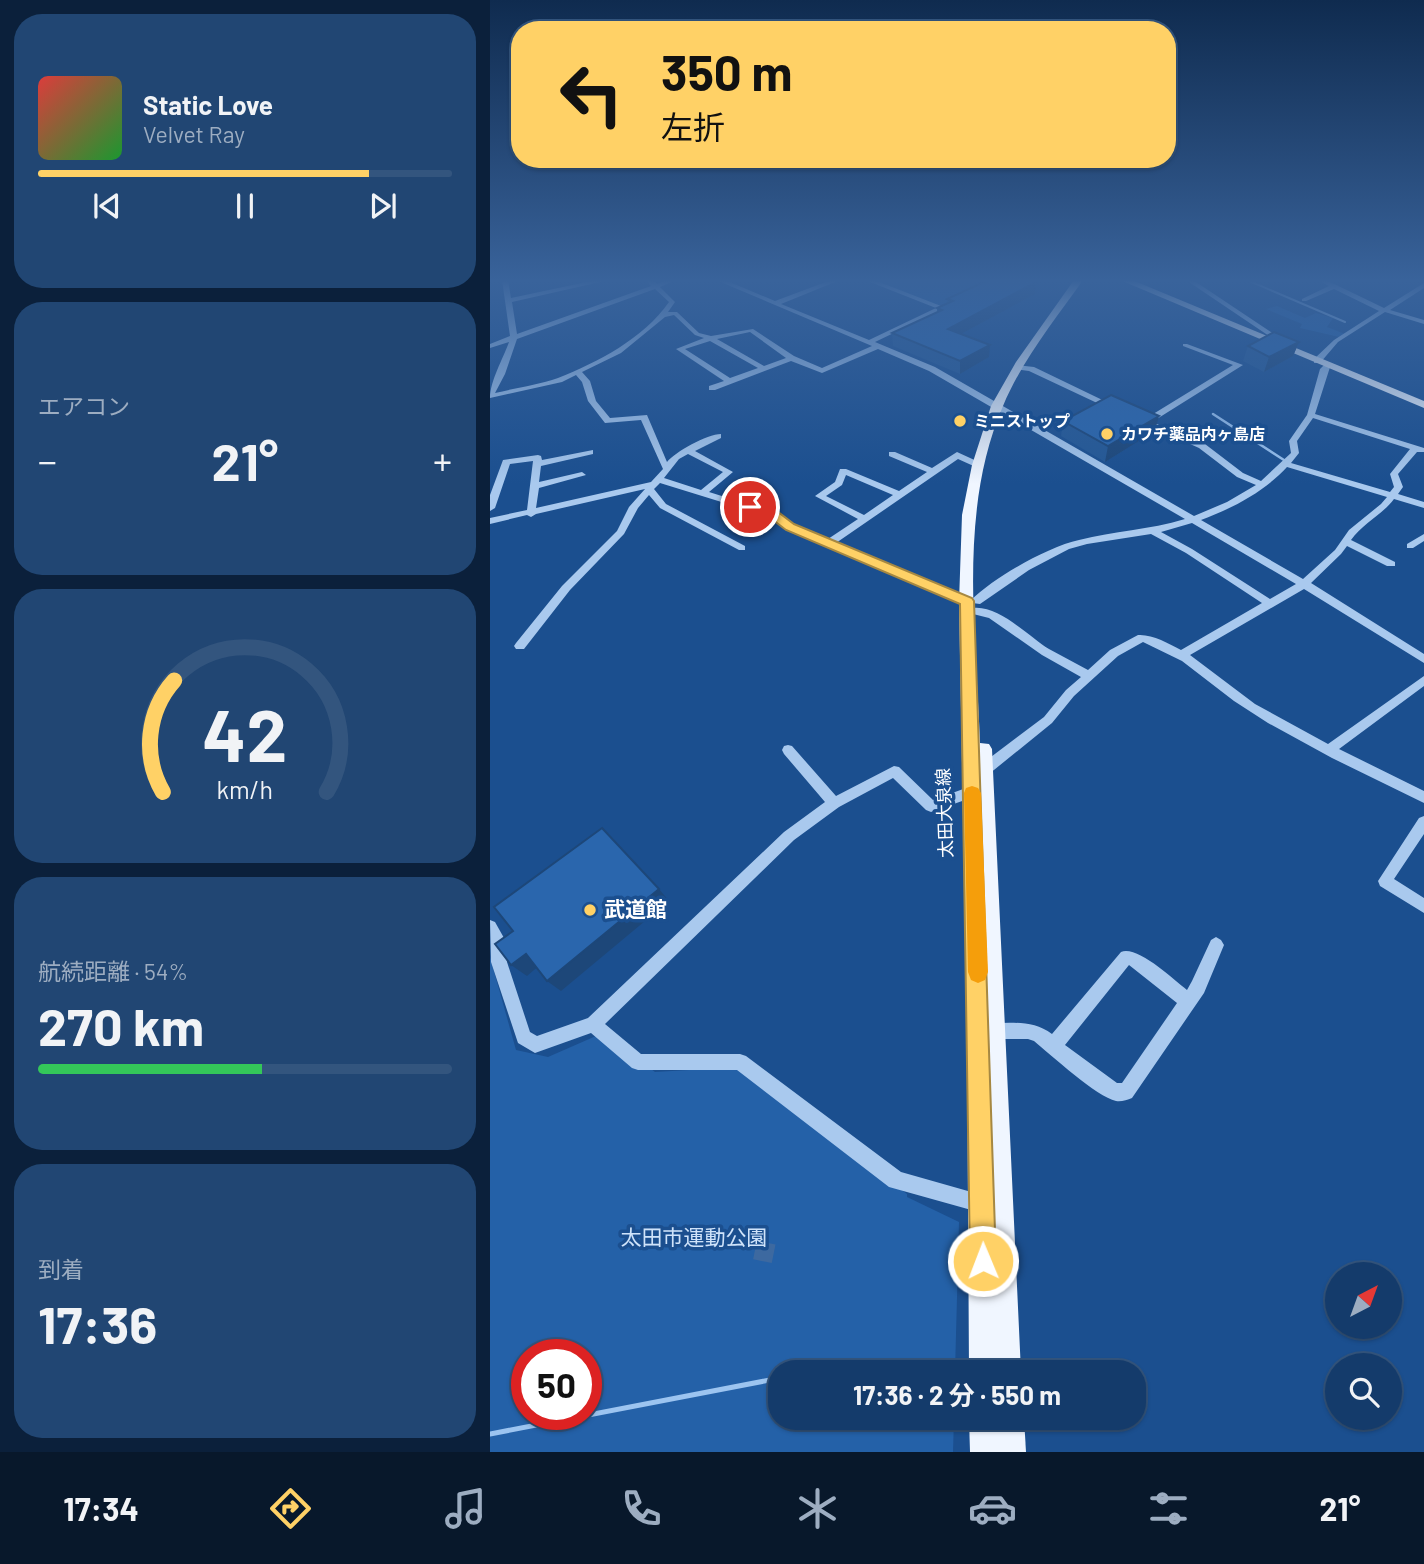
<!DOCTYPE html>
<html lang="ja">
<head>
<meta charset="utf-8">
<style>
	body { margin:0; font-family:Barlow,"Noto Sans JP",sans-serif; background:#214673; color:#f1f3f6; height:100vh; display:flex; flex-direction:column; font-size:26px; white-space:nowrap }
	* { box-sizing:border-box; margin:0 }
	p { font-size:23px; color:#9dadc1 }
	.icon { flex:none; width:38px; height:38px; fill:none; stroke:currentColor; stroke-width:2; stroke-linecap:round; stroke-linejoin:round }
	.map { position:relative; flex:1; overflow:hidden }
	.drawer { display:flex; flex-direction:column; gap:14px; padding:14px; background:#0b203b; width:490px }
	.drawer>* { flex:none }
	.hud { position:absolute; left:21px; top:21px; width:665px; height:147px; border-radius:28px; box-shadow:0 2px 5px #0004,0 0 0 2px #33557e; background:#ffd166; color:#111; overflow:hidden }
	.needle { width:46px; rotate:41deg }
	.tools { position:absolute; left:835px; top:1262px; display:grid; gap:14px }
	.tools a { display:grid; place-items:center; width:77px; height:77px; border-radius:50%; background:#143b6b; box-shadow:0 2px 5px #0004,0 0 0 2px #33557e; font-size:35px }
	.speed { position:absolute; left:21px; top:1339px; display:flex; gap:14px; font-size:35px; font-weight:700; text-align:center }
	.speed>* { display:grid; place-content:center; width:91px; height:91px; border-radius:50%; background:#143b6b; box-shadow:0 2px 5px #0004,0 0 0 2px #33557e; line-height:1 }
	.speed .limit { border:10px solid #d22; background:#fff; color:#111 }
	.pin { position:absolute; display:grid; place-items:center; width:60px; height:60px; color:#fff; margin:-30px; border:4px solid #fff; border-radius:50%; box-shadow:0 2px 7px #0007 }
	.me { position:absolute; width:77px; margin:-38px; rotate:359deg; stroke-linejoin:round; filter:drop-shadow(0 0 5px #0008) }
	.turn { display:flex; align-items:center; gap:24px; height:147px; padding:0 35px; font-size:32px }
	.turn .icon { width:91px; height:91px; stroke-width:2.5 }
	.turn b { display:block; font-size:49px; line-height:60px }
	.big { font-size:52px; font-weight:700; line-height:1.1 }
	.drawer .card { flex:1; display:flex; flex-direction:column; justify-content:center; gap:10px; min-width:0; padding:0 24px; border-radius:28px; background:#214673 }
	.drawer .dial { align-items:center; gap:0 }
	.dial svg { height:182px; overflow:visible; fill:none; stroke:#33557e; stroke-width:7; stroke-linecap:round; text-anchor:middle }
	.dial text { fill:#f1f3f6; stroke:none }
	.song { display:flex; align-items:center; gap:21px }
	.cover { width:84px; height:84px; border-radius:10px; background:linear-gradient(135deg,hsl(0 70% 55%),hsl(130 70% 35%)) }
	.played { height:7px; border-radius:4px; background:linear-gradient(90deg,#ffd166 80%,#33557e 80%) }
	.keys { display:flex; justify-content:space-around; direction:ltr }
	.heat { display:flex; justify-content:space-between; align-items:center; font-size:38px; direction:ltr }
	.charge { height:10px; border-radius:5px; background:linear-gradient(90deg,#34c759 54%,#33557e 0) }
	.trip { position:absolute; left:278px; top:1360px; width:378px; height:70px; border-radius:28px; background:#143b6b; box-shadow:0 2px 5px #0004,0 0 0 2px #33557e; font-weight:700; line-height:70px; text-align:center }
	.tabs { display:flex; height:112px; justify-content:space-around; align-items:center; background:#08182b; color:#9dadc1 }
	.tabs .icon { width:49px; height:49px }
	.tabs .current { color:#ffd166 }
	.tabs b { font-size:32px; color:#f1f3f6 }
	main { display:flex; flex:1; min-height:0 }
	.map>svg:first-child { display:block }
	.green { fill:#2461a8; fill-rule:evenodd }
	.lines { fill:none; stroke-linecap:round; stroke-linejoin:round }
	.stream-far2 { stroke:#9cc4f0; stroke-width:2 }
	.stream-far1 { stroke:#9cc4f0; stroke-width:2.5 }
	.stream { stroke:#9cc4f0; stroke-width:5 }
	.minor-tunnel { stroke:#3d69a0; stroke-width:19; stroke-dasharray:19 10; stroke-linecap:butt }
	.minor { fill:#a9c9ee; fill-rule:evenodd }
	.major { fill:#f0f6ff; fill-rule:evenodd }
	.wall { fill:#245895 }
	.shaded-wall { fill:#1d4779 }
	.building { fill:#2a66ad; stroke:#1d4779; stroke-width:2 }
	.route { fill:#ffd166; stroke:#a68842; stroke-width:2 }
	.slow { fill:#f59e0b }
	.poi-dot { fill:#ffd166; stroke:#1b4f8f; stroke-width:2.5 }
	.labels { text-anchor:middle; stroke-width:7; stroke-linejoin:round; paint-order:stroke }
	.far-poi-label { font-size:16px; font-weight:bold; fill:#fff; stroke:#1b4f8f; text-anchor:start }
	.street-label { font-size:18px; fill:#fff; stroke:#1b4f8f }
	.near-poi-label { font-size:21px; font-weight:bold; fill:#fff; stroke:#1b4f8f; text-anchor:start }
	.near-park-label { font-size:21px; fill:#cfe3fa; stroke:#1b4f8f }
</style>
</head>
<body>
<main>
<section class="drawer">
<div class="card">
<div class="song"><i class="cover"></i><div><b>Static Love</b><p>Velvet Ray</p></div></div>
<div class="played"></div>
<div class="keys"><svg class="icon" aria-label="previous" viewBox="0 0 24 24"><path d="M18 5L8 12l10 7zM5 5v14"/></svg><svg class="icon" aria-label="pause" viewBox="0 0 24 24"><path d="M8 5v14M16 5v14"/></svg><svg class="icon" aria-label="next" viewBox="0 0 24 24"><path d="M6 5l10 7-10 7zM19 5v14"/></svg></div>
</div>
<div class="card"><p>エアコン</p>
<div class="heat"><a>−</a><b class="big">21°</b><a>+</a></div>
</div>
<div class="card dial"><svg viewBox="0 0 100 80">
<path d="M14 69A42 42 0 1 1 86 69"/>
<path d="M14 69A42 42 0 0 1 19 20" stroke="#ffd166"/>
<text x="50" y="56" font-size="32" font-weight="700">42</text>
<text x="50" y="72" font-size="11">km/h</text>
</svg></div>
<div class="card"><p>航続距離 · 54%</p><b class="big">270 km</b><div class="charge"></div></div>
<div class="card"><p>到着</p><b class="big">17:36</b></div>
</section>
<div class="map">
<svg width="934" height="1452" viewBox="0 0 934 1452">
	<rect width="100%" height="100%" fill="#1b4f8f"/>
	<!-- green -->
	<g class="green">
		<path d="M382,280H492L468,298L449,306Z"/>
		<path d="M787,306L815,318L826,313L843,318L837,327L855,334L849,337L810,328L812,324L776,309Z"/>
		<path d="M0,957L26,1050L58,1057L106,1036L120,1039L165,1072L250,1067L417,1194V1197L469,1222L465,1372H290V1418H464L463,1452H0ZM37,1354H96V1414H37Z"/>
	</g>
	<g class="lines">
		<!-- stream-far2 -->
		<path class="stream-far2" d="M757,280L855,322"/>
		<!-- stream-far1 -->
		<path class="stream-far1" d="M723,414L797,462"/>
		<!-- stream -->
		<g class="stream">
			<path d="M323,1372L360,1365"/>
			<path d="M0,1434L290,1378"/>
		</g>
		<!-- minor-tunnel -->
		<path class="minor-tunnel" d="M265,1250L290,1255"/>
		<!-- minor -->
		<g class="minor">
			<path d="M12,280H18L21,298L106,280H119L22,302L27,334L161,286L156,280H163L167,284L177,280H186L170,287L185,302L178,312H187L209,333L221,336L263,329L304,356L332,368L382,346L226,280H235L285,301L341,280H350L291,304L379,340L446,308L375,280H384L451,306L464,302V304L385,342L445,367L704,516L737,502L766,485L747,477L709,448L647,420L651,418L655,419L743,365L693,346V344H697L753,365L662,422L715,444L753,473L771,481L801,453L799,441L817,415L830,369L835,364H841L825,414L934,448V452H927L908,474L913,487L908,494L934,502V508L904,499C892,515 872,524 861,540L905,562V566H897L857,546L851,554L821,583L934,654V663L814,589L700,655L765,704L838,744L934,676V686L849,749L934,791V803L842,758L778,723L744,701L692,661L653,642L628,656L584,696L562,723L499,774L494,775L489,774L488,770L489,766L554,717L576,690L591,677L552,655L499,618L483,614L482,611L483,608C509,605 538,636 559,649C572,656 585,663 598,670L620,650L648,635C662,634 678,643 691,650L772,603L696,553L661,534L597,544L579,549L539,570L490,604L482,603L477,606L297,529L280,517L170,483L164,489L176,504L255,546V550H249L170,508L159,495L148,508L134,534L80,590L34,649H26L24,646L26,643L72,586L127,531L139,507L155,489L46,514L41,517L37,515L0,524V518L37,510L43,461L20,464L5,508L0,511V495L13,460L48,455L51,456L52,460L103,450V454L51,466L49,482L92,472L96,475L49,488L46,508L161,482L173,469L151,420L115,423L98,401L92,382L86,375L72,382L0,398C0,381 13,359 19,342L0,348V344L20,336ZM165,289L179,302C153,339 108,362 68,378C48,385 25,388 5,393L15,374L27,339ZM184,315L205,335L214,338L186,349L234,381L219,386V390H225L301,361L332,373L388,349L439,371L695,519C659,530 624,531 589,540C557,547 505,577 481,600L346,543L468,459L488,468L492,465L491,463L467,452L442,468L405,452H399V456L437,472L409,491L356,469H350L345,482L325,496L368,519L338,539L303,525L286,513L219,492L243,472L205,451L231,438V434C217,434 185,452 177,462L157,415L120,418L106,401L100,381L92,372L131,353L175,317ZM260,332L296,358L274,366L227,339ZM220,341L268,368L240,378L195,349ZM823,418L920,449L900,474L904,487L900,492L801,463L809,453L807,441ZM198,454L233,472L211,490L174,478L189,459ZM797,467L897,497L891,504L859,530L845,550L813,579L711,520C743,508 774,492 797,467ZM356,475L403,495L374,515L336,496L352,485ZM702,523L806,584L780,599L702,549L671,532Z"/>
			<path d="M696,280H703L793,340L789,343H785V340Z"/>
			<path d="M828,280H836L894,308L934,283V288L900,310L934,320V324L895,312L848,342L830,363H824V359L844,340L889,311L844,289L816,301H812V299L839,286Z"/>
			<path d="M525,365L544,367L629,408L622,410L539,371L525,369Z"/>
			<path d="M934,534V541L923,548H917V544Z"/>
			<path d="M298,745L302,746L346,796L404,766L409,767L443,800L487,784L492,786L494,790L492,794L441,812L436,810L403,778L349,807L304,840L115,1024L151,1054H250L256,1056L411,1172L499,1197L501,1204L499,1211L492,1213L399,1187L247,1070H148L142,1068L101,1033L45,1053L28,1043L1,962L0,920L5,922L14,938L17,962L40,1032L47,1036L98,1018L294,832L335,802L294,754L292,750L294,746Z"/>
			<path d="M934,816V834L904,879L934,898V913L890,886L888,881L929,818Z"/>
			<path d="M726,937L731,940L734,945L714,993L642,1098C637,1100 631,1102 626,1101C607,1097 561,1055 544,1041L538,1039H500L494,1037L492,1031L494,1025L500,1023C522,1023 543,1020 562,1034L631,952C647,945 683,979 697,990L702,981L721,940ZM639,965L687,1003L632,1083H627L575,1045Z"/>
		</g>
		<!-- major -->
		<g class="major">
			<path d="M584,280H593C565,320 532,360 513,406C468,510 486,633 490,743L499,744L502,749L531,1372H479L477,1031L469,602L472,515L482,465L501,406L526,362Z"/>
			<path d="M630,280H642L934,401V408Z"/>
			<path d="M479,1418H534L536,1452H480Z"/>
		</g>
	</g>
	<!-- wall -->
	<g class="wall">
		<path d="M545,294L471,334L499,357L470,374L403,346L402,333L447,312V308L457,304V299Z"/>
		<path d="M809,342L803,356L774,372L753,361L758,346Z"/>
		<path d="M573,421L665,431L615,462L571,436Z"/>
	</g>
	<!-- shaded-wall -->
	<g class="shaded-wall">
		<path d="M546,282L545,294L458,341V329Z"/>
		<path d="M809,342L803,356L774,372L779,357Z"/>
		<path d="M500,345L499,357L470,374V361Z"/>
		<path d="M669,416L665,431L615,462L618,446Z"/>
		<path d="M169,889L179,901L71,991L57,981Z"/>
		<path d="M36,954L51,964L37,976L21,965Z"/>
	</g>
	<!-- building -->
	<g class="building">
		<path d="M498,280H542L546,282L458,329L500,345L470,361L402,333L452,310L447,308L463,301L457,299Z"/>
		<path d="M784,332L809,342L779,357L758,346Z"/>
		<path d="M621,395L669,416L618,446L573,421Z"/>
		<path d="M112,828L169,889L57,981L36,954L21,965L5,944L23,931L4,907Z"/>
	</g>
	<!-- sky -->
	<linearGradient id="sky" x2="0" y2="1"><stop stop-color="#0f2b4f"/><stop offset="0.58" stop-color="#39639b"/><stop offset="1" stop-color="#39639b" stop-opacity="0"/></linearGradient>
	<rect width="934" height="484" fill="url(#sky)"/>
	<!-- route -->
	<path class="route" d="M260,504L288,512L304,524L482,598L484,601L506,1261L502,1270L493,1273L484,1270L480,1261L470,604L296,530L279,517L256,510V505Z"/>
	<!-- slow -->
	<path class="slow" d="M482,786L488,788L491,793L498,972L495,980L488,983L481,980L478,972L474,793L476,788Z"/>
	<!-- markers -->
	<g class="poi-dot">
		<circle cx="470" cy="421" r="7"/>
		<circle cx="617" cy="434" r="7"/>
		<circle cx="100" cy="910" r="7"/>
	</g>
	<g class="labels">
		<!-- far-poi labels -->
		<g class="far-poi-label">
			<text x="484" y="427">ミニストップ</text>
			<text x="631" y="440">カワチ薬品内ヶ島店</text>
		</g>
		<!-- street labels -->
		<g class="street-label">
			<text transform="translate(455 813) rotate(-92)" y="6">太田大泉線</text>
		</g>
		<!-- near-poi labels -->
		<g class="near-poi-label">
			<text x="114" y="917">武道館</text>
		</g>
		<!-- near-park labels -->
		<g class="near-park-label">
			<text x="204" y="1245">太田市運動公園</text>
		</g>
	</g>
</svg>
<div class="tools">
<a><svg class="needle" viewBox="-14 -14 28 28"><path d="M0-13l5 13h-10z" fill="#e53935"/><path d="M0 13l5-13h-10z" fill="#9dadc1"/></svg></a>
<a><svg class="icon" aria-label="search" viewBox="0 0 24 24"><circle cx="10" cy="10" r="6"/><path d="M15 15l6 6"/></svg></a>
</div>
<div class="speed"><div class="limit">50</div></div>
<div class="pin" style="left:260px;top:507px;background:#d93025"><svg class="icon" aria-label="arrive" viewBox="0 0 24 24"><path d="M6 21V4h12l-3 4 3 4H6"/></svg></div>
<svg class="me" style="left:493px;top:1261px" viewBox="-20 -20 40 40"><circle r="17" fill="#ffd166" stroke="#fff" stroke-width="3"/><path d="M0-11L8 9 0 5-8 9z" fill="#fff"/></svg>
<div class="trip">17:36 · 2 分 · 550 m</div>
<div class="hud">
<div class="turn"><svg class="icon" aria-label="left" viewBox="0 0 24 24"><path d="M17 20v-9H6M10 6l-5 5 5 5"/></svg><div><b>350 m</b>左折</div></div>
</div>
</div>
</main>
<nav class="tabs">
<b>17:34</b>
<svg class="icon current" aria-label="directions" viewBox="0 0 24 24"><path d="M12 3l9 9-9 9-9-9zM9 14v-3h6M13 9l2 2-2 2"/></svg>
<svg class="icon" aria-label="music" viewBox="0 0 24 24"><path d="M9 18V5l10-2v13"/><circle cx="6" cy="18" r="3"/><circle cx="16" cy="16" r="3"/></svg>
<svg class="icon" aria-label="phone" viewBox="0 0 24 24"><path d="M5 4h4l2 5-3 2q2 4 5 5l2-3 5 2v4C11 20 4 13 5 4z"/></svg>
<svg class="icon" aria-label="climate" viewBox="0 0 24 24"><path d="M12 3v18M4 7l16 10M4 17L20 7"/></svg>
<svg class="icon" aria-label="car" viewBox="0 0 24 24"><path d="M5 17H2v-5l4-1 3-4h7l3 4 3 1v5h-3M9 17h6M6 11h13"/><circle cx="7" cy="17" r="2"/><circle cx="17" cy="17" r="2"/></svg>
<svg class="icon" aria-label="filters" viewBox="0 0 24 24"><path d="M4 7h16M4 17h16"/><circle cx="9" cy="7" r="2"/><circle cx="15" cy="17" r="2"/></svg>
<b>21°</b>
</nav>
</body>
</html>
